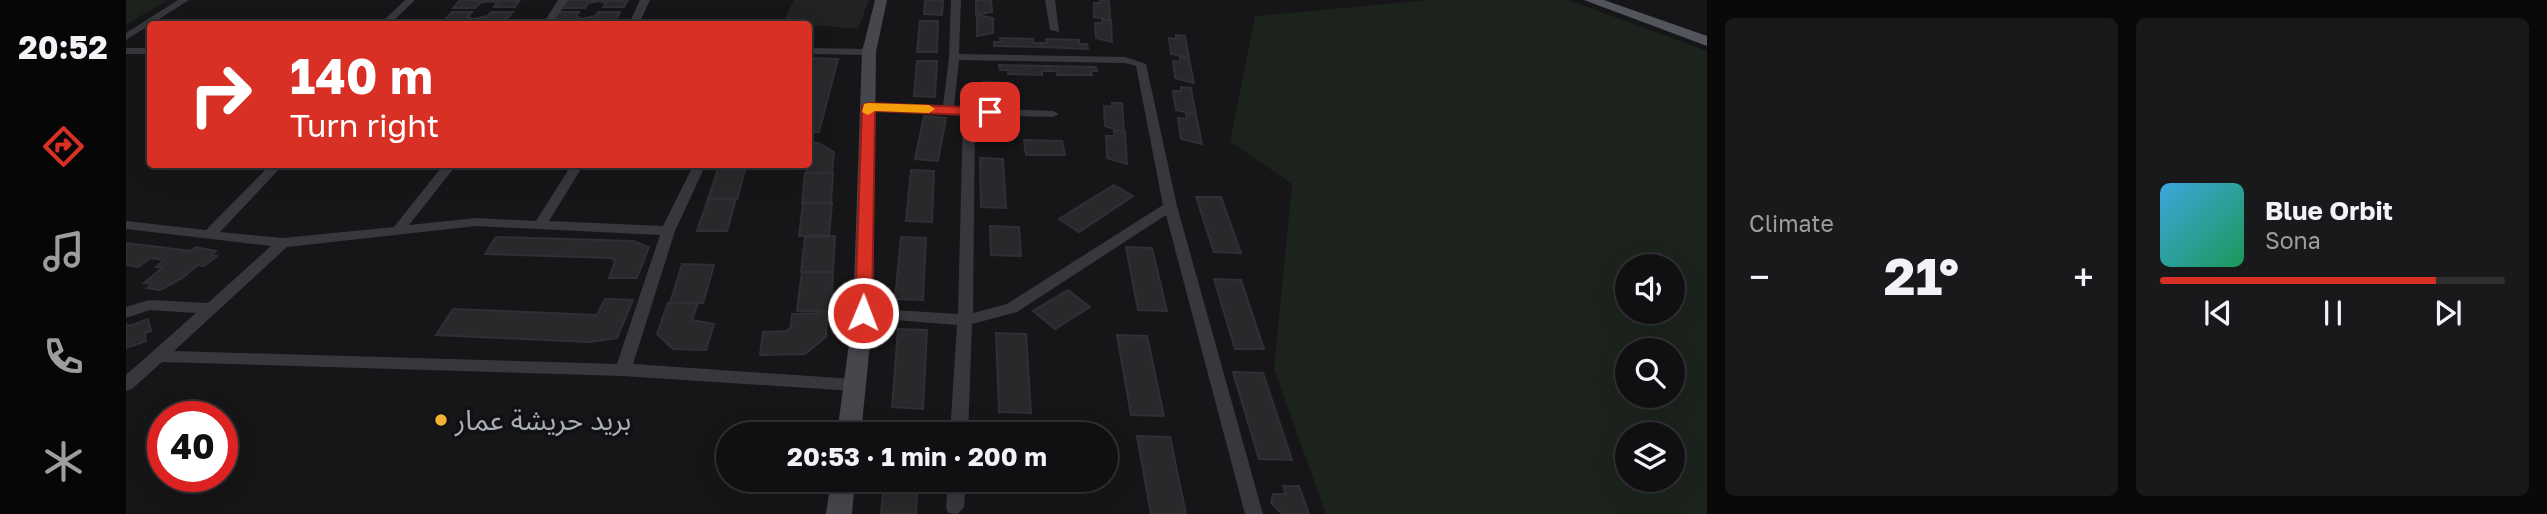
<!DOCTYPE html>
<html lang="en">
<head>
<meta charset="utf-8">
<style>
	body { margin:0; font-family:"Golos Text","Noto Sans Arabic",sans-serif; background:#19191b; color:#f1f3f6; height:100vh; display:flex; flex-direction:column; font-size:26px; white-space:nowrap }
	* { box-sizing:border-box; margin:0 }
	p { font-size:23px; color:#9c9d9f }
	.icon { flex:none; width:38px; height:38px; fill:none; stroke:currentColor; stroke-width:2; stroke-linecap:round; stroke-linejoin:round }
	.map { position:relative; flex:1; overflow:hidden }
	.sheet { display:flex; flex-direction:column; gap:18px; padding:18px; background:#09090a; width:840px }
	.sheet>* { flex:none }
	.guide { position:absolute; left:21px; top:21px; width:665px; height:147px; border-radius:7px; box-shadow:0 7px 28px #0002,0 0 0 2px #303032; background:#d93025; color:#fff; overflow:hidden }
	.controls { position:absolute; left:1489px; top:254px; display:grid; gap:14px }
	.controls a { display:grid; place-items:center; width:70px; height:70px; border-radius:50%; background:#101012; box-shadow:0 7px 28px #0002,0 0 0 2px #303032; font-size:35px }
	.speed { position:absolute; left:21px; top:401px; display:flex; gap:14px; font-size:35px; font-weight:700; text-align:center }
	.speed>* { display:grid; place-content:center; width:91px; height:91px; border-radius:50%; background:#101012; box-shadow:0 7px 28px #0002,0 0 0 2px #303032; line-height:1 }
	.speed .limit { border:10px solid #d22; background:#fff; color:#111 }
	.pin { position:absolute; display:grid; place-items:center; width:60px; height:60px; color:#fff; margin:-30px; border-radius:14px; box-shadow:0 4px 10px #0006 }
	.me { position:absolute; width:77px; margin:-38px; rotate:1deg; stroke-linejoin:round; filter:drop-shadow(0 0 5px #0008) }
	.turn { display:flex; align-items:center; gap:24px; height:147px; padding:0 28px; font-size:32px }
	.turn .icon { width:91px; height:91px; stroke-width:2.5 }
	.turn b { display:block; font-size:49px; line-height:60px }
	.big { font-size:52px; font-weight:700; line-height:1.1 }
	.sheet .tile { flex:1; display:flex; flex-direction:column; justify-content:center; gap:10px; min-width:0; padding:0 24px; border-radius:10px; background:#19191b }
	.song { display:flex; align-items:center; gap:21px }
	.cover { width:84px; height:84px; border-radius:10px; background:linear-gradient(135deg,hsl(200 70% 55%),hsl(150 70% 35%)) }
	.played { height:7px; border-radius:4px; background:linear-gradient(90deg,#d93025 80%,#303032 80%) }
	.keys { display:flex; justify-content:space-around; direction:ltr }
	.heat { display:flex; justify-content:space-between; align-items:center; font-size:38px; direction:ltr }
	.sheet .tiles { flex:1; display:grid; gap:18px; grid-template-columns:repeat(2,1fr) }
	.trip { position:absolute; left:590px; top:422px; width:402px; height:70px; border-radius:35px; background:#101012; box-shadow:0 7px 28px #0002,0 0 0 2px #303032; font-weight:700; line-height:70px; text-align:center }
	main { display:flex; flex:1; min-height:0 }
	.menu { display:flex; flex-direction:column; width:126px; justify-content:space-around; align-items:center; background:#060607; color:#9c9d9f }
	.menu .icon { width:49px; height:49px }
	.menu .on { color:#d93025 }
	.menu b { font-size:32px; color:#f1f3f6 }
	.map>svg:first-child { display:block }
	.built { fill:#222225 }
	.green { fill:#1c231d; fill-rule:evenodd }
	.building { fill:#29292c; stroke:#303034; stroke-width:2 }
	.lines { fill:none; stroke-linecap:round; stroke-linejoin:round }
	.street { fill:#37383d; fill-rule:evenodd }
	.secondary { fill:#45474d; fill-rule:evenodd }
	.primary { fill:#53555c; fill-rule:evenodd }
	.route { fill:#d93025; stroke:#8d1f18; stroke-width:2 }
	.slow { fill:#f59e0b }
	.poi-dot { fill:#f2b134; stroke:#111113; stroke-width:2.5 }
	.labels { text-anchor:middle; stroke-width:7; stroke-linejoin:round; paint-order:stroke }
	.near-poi-label { font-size:28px; fill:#a8adb8; stroke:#111113; text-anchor:start }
</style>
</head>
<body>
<main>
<nav class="menu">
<b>20:52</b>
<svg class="icon on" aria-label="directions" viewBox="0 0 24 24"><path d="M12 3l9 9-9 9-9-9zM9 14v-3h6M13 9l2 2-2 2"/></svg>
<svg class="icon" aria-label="music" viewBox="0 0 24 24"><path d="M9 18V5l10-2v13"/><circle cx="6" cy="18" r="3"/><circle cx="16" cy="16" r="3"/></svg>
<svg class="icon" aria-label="phone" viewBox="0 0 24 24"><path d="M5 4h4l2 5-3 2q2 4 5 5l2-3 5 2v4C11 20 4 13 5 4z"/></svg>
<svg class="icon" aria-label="climate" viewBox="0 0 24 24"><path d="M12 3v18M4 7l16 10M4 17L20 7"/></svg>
</nav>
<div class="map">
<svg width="1581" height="514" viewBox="0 0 1581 514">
	<rect width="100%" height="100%" fill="#161618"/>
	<!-- built -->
	<path class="built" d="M668,0H743L732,29L657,22Z"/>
	<!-- green -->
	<g class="green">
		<path d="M0,0H42L0,25Z"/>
		<path d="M1304,0H1442L1581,51V514H1200L1148,369L1166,184L1104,141L1129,16ZM1502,266H1547V312H1502ZM1502,350H1547V396H1502ZM1502,434H1547V480H1502Z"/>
	</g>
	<!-- building -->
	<g class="building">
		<path d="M334,0H394L389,7H368L371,3L365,1L354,3L349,8H327Z"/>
		<path d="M441,0H502L498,7H477L480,3L473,1L462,3L459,8H436Z"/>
		<path d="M799,0H817L816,15L798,14Z"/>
		<path d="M850,0H865L866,12L850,15Z"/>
		<path d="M974,0L983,1L984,20L968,17V3H975Z"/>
		<path d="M326,12H346L342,17L348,19L362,16L365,12H387L376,24H315Z"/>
		<path d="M433,12H453L450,17L456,19L469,16L472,12H494L487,24H392H425Z"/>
		<path d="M851,15L867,18V33L851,36Z"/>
		<path d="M976,20H985L986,42L970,38L969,23H976Z"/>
		<path d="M794,21H812L811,52H791Z"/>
		<path d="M1050,35L1059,36L1063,58L1045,54L1043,38L1050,39Z"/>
		<path d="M874,38L907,39V43H914L915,47L868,46V42H875Z"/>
		<path d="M920,39L953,40V44H961L962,49L915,47L914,43H921Z"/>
		<path d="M682,58L712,59L693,132H682Z"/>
		<path d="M1054,58L1063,59L1068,83L1049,78L1047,61L1054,62Z"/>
		<path d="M791,61H811L809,97L788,96Z"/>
		<path d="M873,65L921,66L922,71H916V75L882,74V70H874Z"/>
		<path d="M922,66L970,67L971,71H965L966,75H931V71H923Z"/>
		<path d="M857,82L880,83L882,101H858Z"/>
		<path d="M1055,87L1065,88L1070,115L1050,110L1047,91H1055Z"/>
		<path d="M986,103H996L998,132L979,126L978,106L986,107Z"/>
		<path d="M1060,114L1070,115L1076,144L1055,139L1052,118L1061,119Z"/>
		<path d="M856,115H880L881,136H856Z"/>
		<path d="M798,116L820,118L812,161L789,159Z"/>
		<path d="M988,131L999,132L1001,164L981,158L980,136H989Z"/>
		<path d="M898,140L936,141L939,155H900Z"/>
		<path d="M682,143H692L708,152L706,173H681Z"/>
		<path d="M854,158L877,159L880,208L855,207Z"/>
		<path d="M595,164H621L620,169H594Z"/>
		<path d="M592,169L619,170L611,199H582Z"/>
		<path d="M785,170L808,171L806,222L780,221Z"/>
		<path d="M679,173H707L705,203H676Z"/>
		<path d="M988,185L1007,196L953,232L933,219Z"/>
		<path d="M1070,197H1095L1115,253L1088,252Z"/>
		<path d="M582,199H610L601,231H571Z"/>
		<path d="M677,203H706L703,235L673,236Z"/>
		<path d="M864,226L893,227L895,256L865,255Z"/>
		<path d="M709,236L707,272H675L679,237Z"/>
		<path d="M370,237L507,241L523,247L511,278H483L489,262L486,258L359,254Z"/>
		<path d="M775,237L800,238L797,300L769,299Z"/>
		<path d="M0,243L65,251L69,247L90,251L85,255L91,256L78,266L72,265L55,279L34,290L21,288L26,284L18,283L36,268L30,267L38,260L25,258L12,267L0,265Z"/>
		<path d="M1000,247L1026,248L1041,311L1012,310Z"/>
		<path d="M556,264L588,265L577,303H544Z"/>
		<path d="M676,272H707L705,311H671Z"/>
		<path d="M1088,279L1115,280L1138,349H1109Z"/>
		<path d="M942,290L964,307L929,329L907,311Z"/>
		<path d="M479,299L507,300L491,338L463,342L310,335L327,309L471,315Z"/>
		<path d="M542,303H572L566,320L588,324L580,350L547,349L531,334Z"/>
		<path d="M701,313L700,337L679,354L634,355L637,332L661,331L665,327L666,314Z"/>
		<path d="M22,319L25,331L19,333L20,341L0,348V324L4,326Z"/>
		<path d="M772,329L801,330L797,409L766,407Z"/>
		<path d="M870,333L900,334L905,413L873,412Z"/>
		<path d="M991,335L1021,336L1038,416L1005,415Z"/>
		<path d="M1107,372L1137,373L1166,460L1133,459Z"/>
		<path d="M1011,436L1044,437L1060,514H1025Z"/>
		<path d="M758,480H792L790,514H755Z"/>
		<path d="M872,480H910V486L872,485Z"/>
		<path d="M1157,486H1173L1183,514H1156L1145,503L1147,494H1160Z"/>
	</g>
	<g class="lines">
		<!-- street -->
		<g class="street">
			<path d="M52,0H63L0,40V33Z"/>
			<path d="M279,0H289L264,24H254Z"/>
			<path d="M432,0H442L428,21H422L420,19Z"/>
			<path d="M514,0H524L513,24H503Z"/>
			<path d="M825,0H835L833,54L999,57L1020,64L1051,206L1137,514H1119L1040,215L891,312L846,324L842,434H824L831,325L732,317L729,313L732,309L737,308L832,314L837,114L742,109L736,106L742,103L817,106L823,57ZM833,60L999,63L1010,66L1037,205L881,304L847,313L849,115L927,117L933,114L927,111L828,107Z"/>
			<path d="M919,0H929L933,32L924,30Z"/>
			<rect x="0" y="48" width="24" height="6"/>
			<path d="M682,48L743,49L748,52L743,55L682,54Z"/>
			<path d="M145,164H158L94,232L157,238L268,227L318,164H331L283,225L350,218L410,221L446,164H458L423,221L537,226L568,164H580L549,231L507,364L728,379L734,381L736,385L734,389L728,391L497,376L36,362L6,389L0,391V375L70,313L24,310L0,318V307L23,300L82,303L145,246L0,229V221L80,230ZM350,226L534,235L491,364L48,351L161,247Z"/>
			<path d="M822,480H840L838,507L832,514L822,513L820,507Z"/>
		</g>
		<!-- secondary -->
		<g class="secondary">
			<path d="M749,0H761L750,52L747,313L735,434H711L727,313L736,52Z"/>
			<path d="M705,480H729L726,514H700Z"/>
		</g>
		<!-- primary -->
		<path class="primary" d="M1458,0H1478L1581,36V46Z"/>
	</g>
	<!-- route -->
	<path class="route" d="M742,103L864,108L871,112L864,116L749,111L746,313L737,319L729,313L736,106Z"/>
	<!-- slow -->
	<path class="slow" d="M742,103L803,105L809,109L803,113L749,111L742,115L736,112L738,104Z"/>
	<!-- markers -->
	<circle class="poi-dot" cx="315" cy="420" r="7"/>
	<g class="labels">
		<!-- near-poi labels -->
		<g class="near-poi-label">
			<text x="329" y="430">بريد حريشة عمار</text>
		</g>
	</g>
</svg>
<div class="controls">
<a><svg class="icon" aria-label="sound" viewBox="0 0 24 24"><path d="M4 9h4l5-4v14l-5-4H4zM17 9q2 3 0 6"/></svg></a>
<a><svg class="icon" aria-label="search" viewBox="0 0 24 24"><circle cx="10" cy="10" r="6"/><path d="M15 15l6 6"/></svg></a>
<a><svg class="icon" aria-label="layers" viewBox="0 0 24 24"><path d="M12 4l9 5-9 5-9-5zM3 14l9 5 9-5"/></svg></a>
</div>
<div class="speed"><div class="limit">40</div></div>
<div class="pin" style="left:864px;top:112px;background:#d93025"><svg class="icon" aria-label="arrive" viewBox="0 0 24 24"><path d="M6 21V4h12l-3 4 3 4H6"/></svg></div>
<svg class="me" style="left:737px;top:313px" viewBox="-20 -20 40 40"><circle r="17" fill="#d93025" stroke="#fff" stroke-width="3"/><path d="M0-11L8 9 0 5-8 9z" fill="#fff"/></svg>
<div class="trip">20:53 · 1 min · 200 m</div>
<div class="guide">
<div class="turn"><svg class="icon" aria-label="right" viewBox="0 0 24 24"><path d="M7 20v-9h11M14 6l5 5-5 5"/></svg><div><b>140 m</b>Turn right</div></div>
</div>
</div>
<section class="sheet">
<div class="tiles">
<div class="tile"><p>Climate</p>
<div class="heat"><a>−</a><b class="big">21°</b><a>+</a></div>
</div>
<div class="tile">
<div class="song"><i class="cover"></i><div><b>Blue Orbit</b><p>Sona</p></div></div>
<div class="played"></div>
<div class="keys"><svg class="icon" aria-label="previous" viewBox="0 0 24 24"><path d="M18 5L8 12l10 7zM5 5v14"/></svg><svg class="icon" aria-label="pause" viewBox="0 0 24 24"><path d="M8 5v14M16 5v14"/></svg><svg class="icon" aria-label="next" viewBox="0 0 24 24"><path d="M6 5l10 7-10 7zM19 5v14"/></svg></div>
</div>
</div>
</section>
</main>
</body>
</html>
